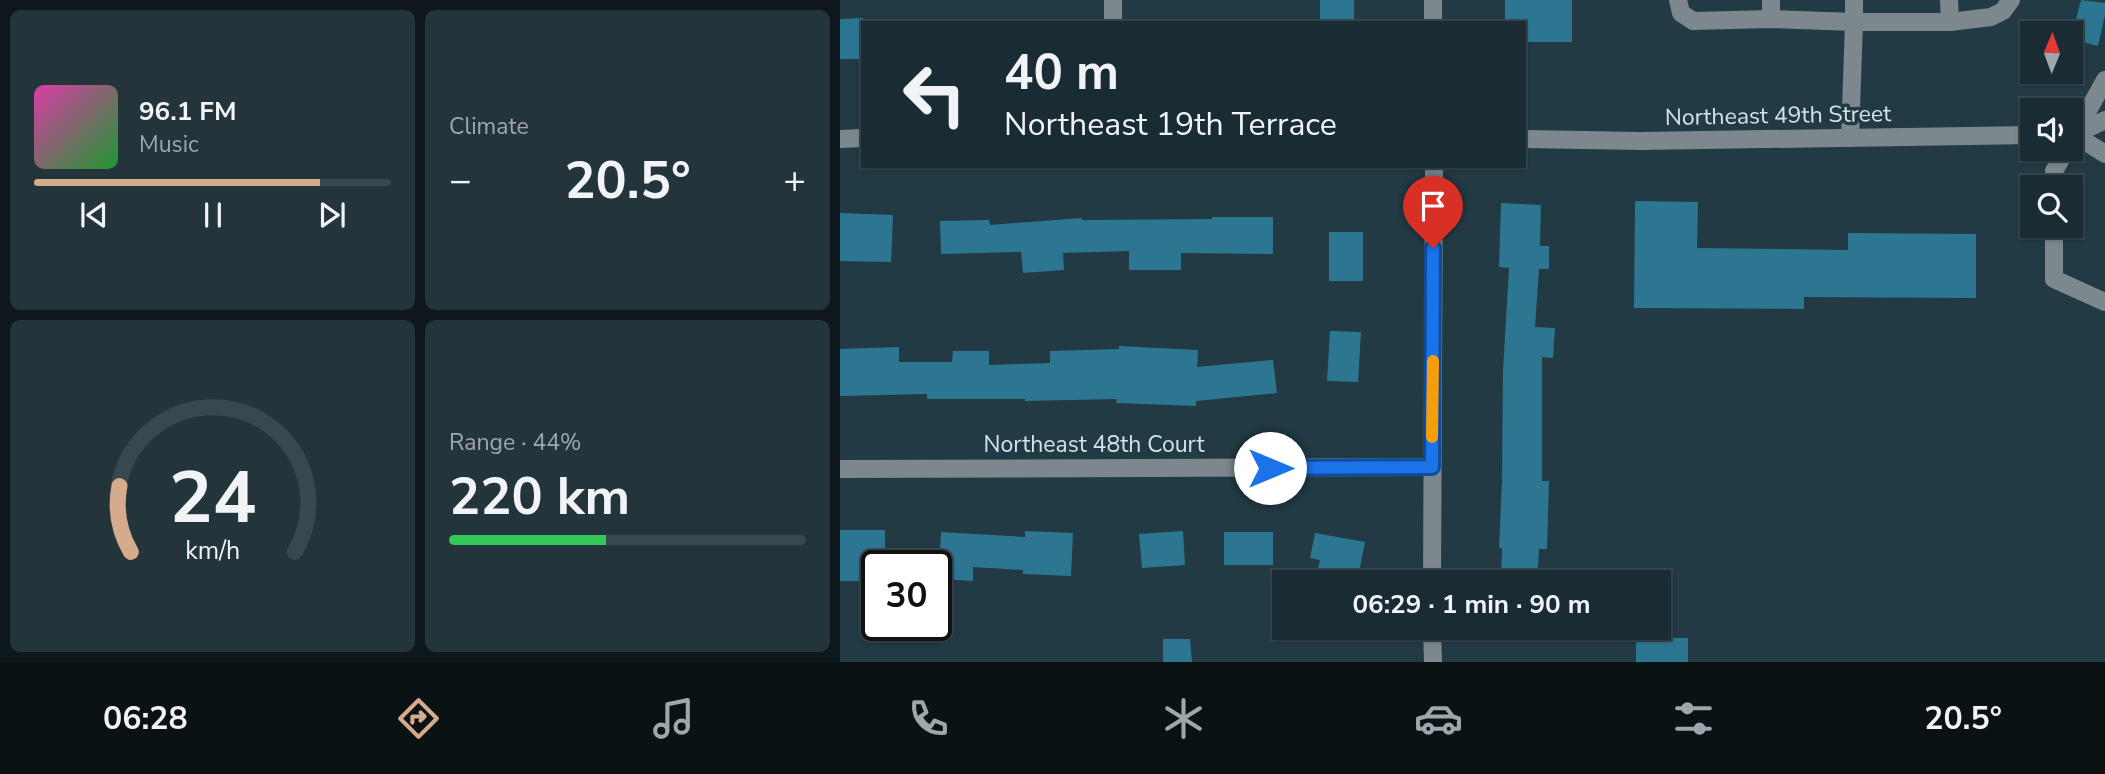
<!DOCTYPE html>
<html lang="en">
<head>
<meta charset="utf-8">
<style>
	body { margin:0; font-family:"Nunito Sans",sans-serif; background:#23343b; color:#f1f3f6; height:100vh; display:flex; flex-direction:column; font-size:26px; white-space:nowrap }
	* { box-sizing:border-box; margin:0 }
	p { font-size:23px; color:#9fa7ac }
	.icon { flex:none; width:38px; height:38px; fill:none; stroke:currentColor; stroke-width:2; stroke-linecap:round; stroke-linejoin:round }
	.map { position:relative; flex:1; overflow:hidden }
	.details { display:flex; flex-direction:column; gap:10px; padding:10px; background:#0e181c; width:840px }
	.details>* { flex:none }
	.hud { position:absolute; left:21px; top:21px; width:665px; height:147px; border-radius:0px; box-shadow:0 2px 5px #0004,0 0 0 2px #38484e; background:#1a2c33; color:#f1f3f6; overflow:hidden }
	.needle { width:46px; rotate:1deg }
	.buttons { position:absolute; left:1180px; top:21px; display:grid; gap:14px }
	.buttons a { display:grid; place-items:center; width:63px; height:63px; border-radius:0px; background:#1a2c33; box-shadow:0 2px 5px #0004,0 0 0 2px #38484e; font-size:35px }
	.speed { position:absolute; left:21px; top:550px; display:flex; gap:14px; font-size:35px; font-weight:700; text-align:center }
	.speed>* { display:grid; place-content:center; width:91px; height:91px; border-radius:50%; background:#1a2c33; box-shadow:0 2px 5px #0004,0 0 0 2px #38484e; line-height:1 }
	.speed .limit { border:4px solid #111; border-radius:10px; background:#fff; color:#111 }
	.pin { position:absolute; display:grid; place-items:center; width:60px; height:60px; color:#fff; margin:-72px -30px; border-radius:50% 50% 50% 0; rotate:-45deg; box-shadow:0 0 7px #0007 }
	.pin .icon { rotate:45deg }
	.me { position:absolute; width:77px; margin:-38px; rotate:90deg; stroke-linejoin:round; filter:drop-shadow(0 0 5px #0008) }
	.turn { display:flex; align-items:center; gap:24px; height:147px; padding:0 28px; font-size:32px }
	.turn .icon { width:91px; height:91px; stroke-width:2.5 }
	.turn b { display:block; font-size:49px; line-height:60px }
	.big { font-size:52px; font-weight:700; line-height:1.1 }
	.details .widget { flex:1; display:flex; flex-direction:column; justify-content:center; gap:10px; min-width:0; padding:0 24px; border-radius:10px; background:#23343b }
	.details .dial { align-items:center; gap:0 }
	.dial svg { height:182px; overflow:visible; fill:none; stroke:#38484e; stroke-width:7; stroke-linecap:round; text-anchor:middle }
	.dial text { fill:#f1f3f6; stroke:none }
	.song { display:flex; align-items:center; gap:21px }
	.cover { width:84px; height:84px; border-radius:10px; background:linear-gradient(135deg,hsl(320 70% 55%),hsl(130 70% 35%)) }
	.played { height:7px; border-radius:4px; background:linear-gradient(90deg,#d6ab8b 80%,#38484e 80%) }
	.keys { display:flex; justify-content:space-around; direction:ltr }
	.heat { display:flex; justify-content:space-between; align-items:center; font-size:38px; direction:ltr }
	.charge { height:10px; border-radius:5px; background:linear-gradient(90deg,#34c759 44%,#38484e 0) }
	.details .tiles { flex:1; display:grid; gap:10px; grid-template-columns:repeat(2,1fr) }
	.trip { position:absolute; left:432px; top:570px; width:399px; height:70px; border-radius:0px; background:#1a2c33; box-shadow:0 2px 5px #0004,0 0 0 2px #38484e; font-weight:700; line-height:70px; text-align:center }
	.tab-bar { display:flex; height:112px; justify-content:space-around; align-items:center; background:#0a1214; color:#9fa7ac }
	.tab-bar .icon { width:49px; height:49px }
	.tab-bar .on { color:#d6ab8b }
	.tab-bar b { font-size:32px; color:#f1f3f6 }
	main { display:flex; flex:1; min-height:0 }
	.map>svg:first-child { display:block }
	.building { fill:#2d7692 }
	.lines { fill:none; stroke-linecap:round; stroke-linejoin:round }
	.minor { stroke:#7c888d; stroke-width:18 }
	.route-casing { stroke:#114b97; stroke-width:18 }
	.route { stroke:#1a73e8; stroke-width:12 }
	.slow { stroke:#f59e0b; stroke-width:12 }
	.labels { text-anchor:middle; stroke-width:7; stroke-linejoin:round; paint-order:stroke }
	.street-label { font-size:23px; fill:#d4e2e8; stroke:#223a44 }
</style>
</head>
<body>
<main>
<section class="details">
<div class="tiles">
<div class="widget">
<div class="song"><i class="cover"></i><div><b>96.1 FM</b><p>Music</p></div></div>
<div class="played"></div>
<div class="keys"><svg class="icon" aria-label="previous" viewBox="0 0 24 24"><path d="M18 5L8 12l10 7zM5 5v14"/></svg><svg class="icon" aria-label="pause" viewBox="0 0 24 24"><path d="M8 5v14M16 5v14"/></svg><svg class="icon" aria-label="next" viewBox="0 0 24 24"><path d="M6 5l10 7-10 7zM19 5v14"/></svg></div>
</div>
<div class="widget"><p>Climate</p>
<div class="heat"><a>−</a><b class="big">20.5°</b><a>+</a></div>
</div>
<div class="widget dial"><svg viewBox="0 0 100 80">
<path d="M14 69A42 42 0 1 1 86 69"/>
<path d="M14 69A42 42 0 0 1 9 40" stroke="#d6ab8b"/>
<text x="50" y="56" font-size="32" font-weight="700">24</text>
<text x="50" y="72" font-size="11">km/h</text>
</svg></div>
<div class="widget"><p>Range · 44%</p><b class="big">220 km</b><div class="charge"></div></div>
</div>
</section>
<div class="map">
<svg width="1265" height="662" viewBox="0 0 1265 662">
	<rect width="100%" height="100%" fill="#223a44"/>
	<!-- building -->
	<g class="building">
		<rect x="480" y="0" width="34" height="23"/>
		<path d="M665,0H732V42H684V23H665Z"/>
		<path d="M1241,0L1265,3V15L1258,46L1231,39Z"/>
		<path d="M23,18V59H0V19Z"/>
		<path d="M795,201L858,202L857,248L1008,250V233L1136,234V298L964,297V309L794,308Z"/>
		<path d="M661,203L701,205L700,246H709V269H699L695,327L715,328L713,358L702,357V481H709L707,549H699L697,583H661L662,548H659L662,480L663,371L669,268L659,267Z"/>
		<path d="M0,213L53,215L51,262L0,261Z"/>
		<path d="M372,217H433V254L341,253V270H289V251L223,253L224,270L183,273L181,252L101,254L100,221L149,220L150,225L242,218V220L372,219Z"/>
		<rect x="489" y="232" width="34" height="49"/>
		<path d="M490,331L521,332L518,382L487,381Z"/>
		<path d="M279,346L358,350L357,367L433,360L437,393L356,401V406L276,403L277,399L185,401V399H87V394L0,396V349L59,347V362H112L113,351H149V365L210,363V351L279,349Z"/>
		<path d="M0,530H45V561H25V581H0Z"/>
		<path d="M185,531L233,533L231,576L183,574V570L133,567V581L99,579L101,532L185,537Z"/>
		<path d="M343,531L345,565L302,568L299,534Z"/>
		<rect x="384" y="532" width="49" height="33"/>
		<path d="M475,533L525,542L517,583H475L480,560L470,558Z"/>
		<rect x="796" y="638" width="52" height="24"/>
		<path d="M323,639H350L352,662H323Z"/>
	</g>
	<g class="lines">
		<!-- minor -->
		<g class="minor">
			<path d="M273,0V23"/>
			<path d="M593,0V23"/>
			<path d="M838,0L841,13L853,21L931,19L1014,22L1010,138"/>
			<path d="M931,0V19"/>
			<path d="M1014,0V22H1110L1151,17L1163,11L1171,0"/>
			<path d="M1109,0L1110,22"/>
			<path d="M1234,135L1265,120"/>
			<path d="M1235,135L1265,154"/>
			<path d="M0,139L23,138"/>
			<path d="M684,139L801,141L1192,135"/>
			<path d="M1230,143L1265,80"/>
			<path d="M1214,187V171L1227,149"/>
			<path d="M1214,226V279L1265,302"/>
			<path d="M0,469L592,467"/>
			<path d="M592,583L594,166"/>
			<path d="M592,628L593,662"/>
		</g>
	</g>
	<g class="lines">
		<!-- route casing -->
		<g class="route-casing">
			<path id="route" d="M430,468L592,467L593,248"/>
		</g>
		<!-- route -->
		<use href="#route" class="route"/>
		<!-- slow -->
		<path class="slow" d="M592,437L593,361"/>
	</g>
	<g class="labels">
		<!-- street labels -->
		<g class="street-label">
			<text transform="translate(938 115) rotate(-1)" y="8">Northeast 49th Street</text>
			<text x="254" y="452">Northeast 48th Court</text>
		</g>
	</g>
</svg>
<div class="buttons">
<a><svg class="needle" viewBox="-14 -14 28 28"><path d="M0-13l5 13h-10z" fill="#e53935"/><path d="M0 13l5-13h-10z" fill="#9fa7ac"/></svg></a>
<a><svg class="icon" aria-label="sound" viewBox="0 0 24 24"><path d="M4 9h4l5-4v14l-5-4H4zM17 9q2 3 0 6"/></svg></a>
<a><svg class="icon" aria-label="search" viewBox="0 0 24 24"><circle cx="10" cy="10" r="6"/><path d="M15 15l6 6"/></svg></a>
</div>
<div class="speed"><div class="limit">30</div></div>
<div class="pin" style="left:593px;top:248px;background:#d93025"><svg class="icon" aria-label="arrive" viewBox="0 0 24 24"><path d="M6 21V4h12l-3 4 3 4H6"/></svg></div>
<svg class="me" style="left:430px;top:468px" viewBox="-20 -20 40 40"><circle r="19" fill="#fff"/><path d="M0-13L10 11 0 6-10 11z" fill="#1a73e8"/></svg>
<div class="trip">06:29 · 1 min · 90 m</div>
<div class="hud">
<div class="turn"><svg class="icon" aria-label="left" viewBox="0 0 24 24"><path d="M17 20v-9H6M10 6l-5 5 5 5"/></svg><div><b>40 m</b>Northeast 19th Terrace</div></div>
</div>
</div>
</main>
<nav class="tab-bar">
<b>06:28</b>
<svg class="icon on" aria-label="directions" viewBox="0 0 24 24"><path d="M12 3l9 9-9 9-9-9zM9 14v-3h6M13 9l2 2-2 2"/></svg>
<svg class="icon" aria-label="music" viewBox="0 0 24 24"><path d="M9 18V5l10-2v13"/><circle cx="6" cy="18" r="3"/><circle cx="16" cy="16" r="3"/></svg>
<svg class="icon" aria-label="phone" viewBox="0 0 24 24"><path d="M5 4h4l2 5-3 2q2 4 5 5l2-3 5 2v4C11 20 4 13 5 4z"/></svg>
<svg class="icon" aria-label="climate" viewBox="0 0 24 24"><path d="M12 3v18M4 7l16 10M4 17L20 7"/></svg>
<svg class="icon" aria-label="car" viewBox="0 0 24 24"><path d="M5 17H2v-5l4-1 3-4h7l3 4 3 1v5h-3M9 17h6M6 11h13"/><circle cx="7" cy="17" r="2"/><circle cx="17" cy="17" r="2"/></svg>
<svg class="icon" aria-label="filters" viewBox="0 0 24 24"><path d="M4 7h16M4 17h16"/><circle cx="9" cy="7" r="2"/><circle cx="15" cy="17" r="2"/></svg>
<b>20.5°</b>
</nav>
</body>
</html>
